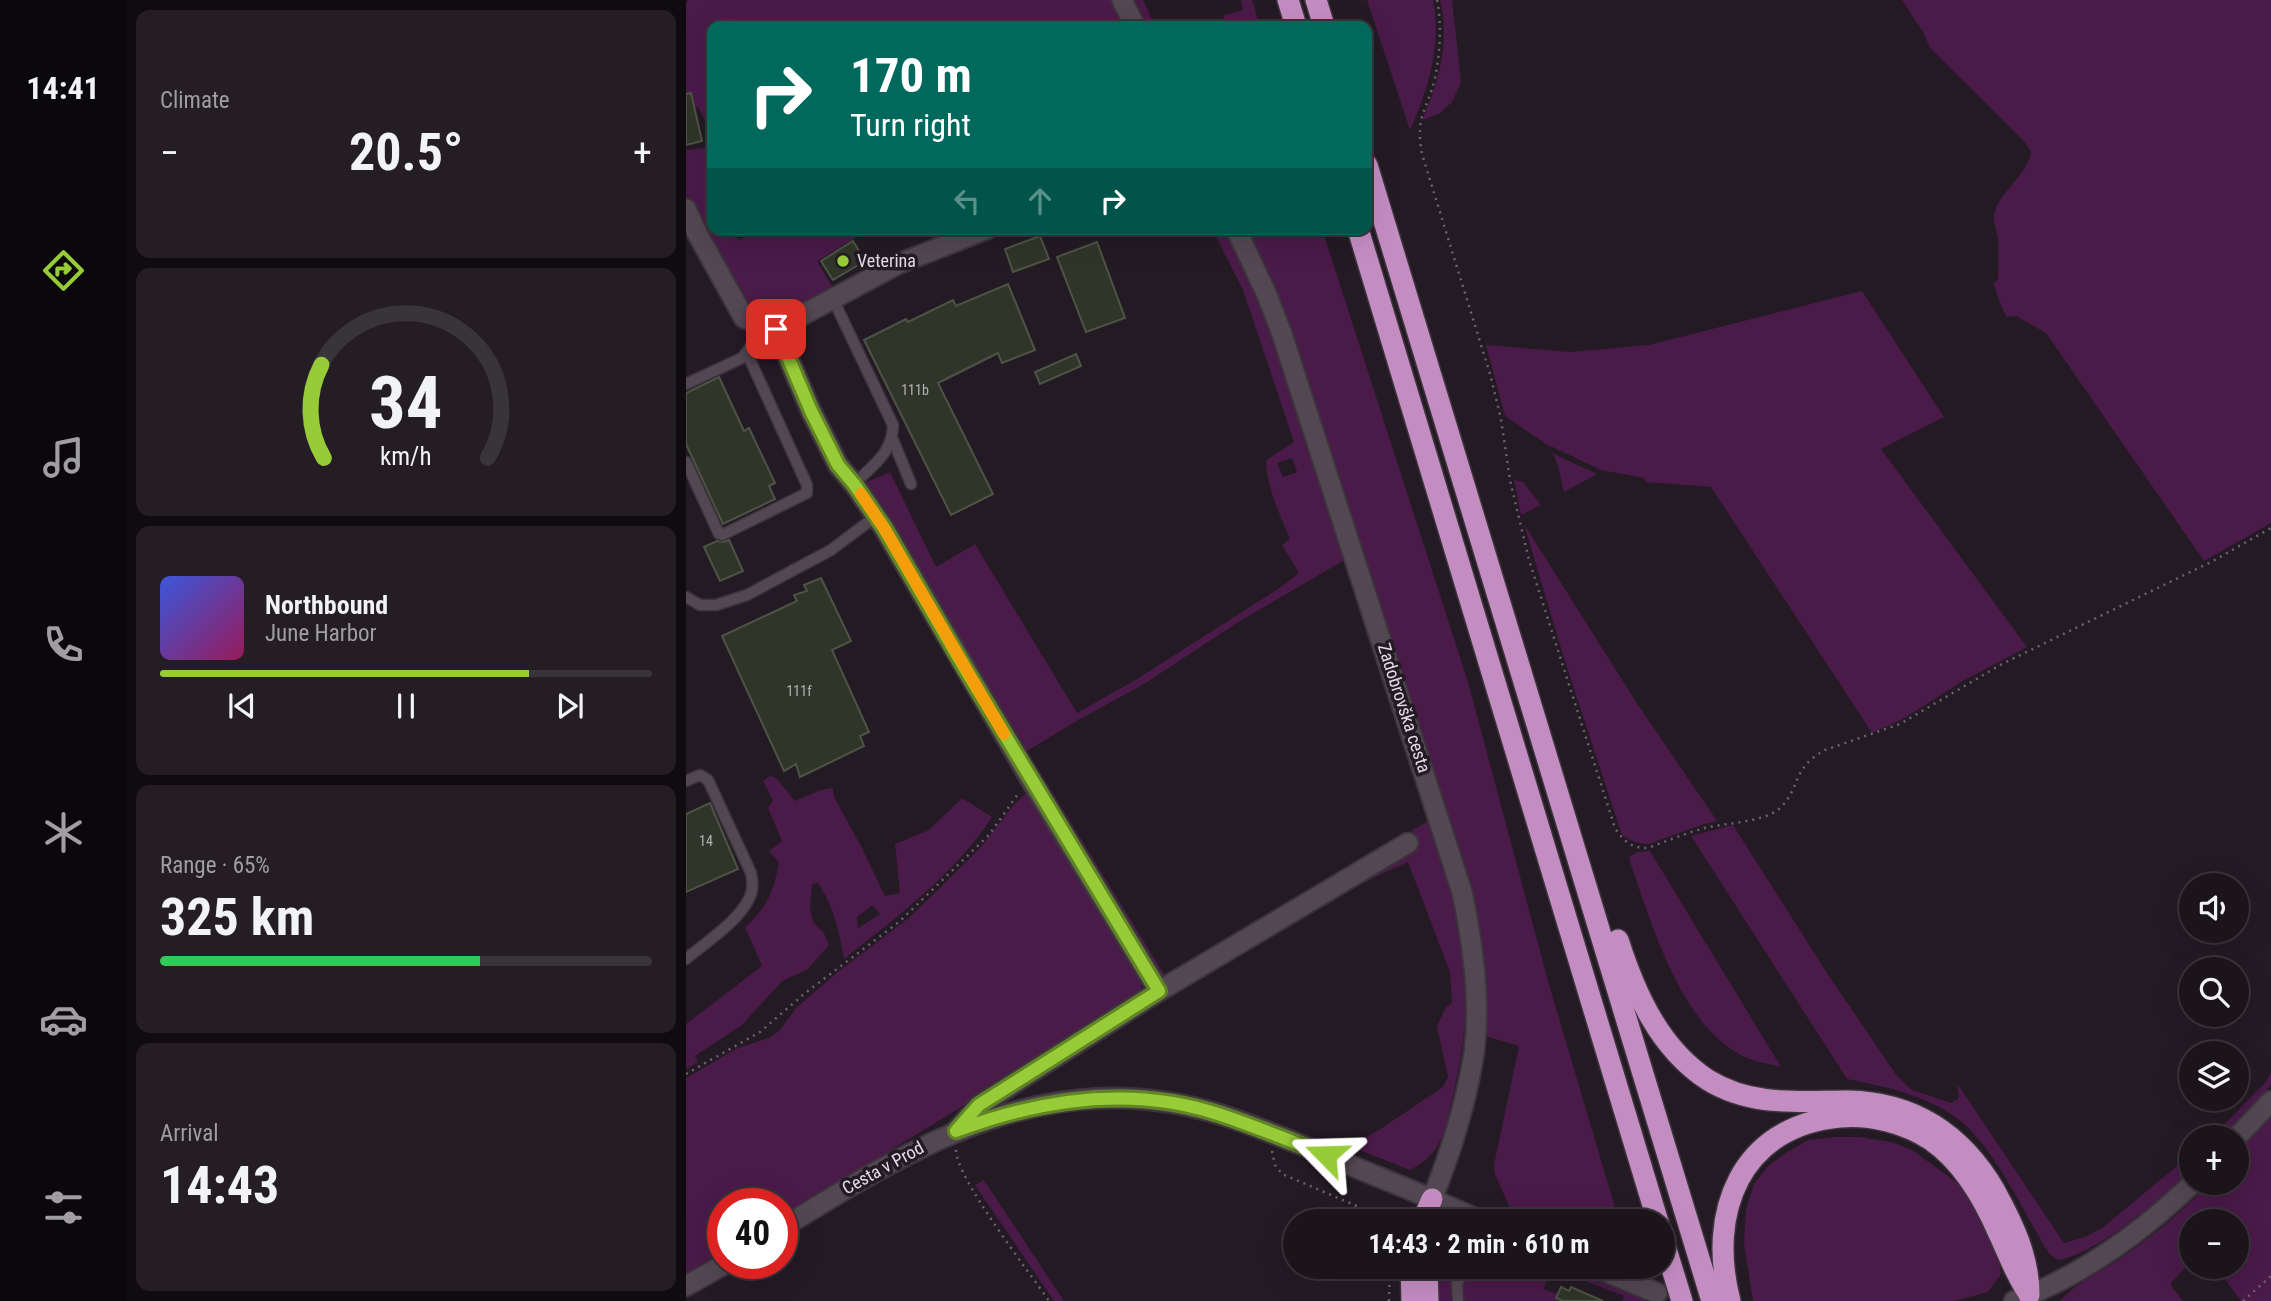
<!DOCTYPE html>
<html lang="en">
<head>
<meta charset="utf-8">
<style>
	body { margin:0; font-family:"Roboto Condensed",sans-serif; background:#241d24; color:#f1f3f6; height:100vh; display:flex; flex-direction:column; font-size:26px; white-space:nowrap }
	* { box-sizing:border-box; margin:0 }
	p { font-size:23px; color:#a09ea3 }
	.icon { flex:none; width:38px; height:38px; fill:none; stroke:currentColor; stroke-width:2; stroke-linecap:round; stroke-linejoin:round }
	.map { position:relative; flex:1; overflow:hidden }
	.panel { display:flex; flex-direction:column; gap:10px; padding:10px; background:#0f0b0f; width:560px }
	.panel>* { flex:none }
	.guide { position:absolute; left:21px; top:21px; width:665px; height:214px; border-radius:14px; box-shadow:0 7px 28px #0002,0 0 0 2px #39333a; background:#00695c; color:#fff; overflow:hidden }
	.fabs { position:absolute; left:1493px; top:873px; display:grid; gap:14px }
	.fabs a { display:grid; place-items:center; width:70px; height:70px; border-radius:50%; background:#1b141b; box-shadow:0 7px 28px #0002,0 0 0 2px #39333a; font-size:35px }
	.speed { position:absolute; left:21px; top:1188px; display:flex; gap:14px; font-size:35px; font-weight:700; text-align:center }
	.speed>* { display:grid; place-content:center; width:91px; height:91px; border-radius:50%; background:#1b141b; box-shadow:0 7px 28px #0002,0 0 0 2px #39333a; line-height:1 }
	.speed .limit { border:10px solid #d22; background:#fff; color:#111 }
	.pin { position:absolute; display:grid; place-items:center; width:60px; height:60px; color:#fff; margin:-30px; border-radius:14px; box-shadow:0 4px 10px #0006 }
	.me { position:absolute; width:77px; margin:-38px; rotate:292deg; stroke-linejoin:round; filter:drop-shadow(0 0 5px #0008) }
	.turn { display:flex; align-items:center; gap:24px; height:147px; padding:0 28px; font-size:32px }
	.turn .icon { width:91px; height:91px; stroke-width:2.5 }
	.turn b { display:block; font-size:49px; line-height:60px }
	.lanes { display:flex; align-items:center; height:66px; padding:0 28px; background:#0003; justify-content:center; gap:35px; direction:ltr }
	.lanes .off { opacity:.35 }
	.big { font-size:52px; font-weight:700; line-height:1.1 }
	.panel .tile { flex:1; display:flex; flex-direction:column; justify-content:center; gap:10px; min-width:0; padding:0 24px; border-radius:14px; background:#241d24 }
	.panel .dial { align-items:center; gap:0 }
	.dial svg { height:182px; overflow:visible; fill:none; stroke:#39333a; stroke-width:7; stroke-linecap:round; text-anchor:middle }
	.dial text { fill:#f1f3f6; stroke:none }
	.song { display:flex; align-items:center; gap:21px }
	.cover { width:84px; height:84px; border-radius:10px; background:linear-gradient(135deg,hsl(230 70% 55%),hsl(330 70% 35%)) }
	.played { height:7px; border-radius:4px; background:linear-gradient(90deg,#97cc38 75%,#39333a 75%) }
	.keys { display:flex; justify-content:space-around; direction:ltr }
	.heat { display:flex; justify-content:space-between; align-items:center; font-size:38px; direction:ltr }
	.charge { height:10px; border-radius:5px; background:linear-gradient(90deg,#34c759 65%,#39333a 0) }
	.trip { position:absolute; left:597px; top:1209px; width:392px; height:70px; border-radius:35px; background:#1b141b; box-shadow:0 7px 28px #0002,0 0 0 2px #39333a; font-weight:700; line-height:70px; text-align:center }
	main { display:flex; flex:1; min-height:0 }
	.dock { display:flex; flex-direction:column; width:126px; justify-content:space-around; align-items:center; background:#0b080b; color:#a09ea3 }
	.dock .icon { width:49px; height:49px }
	.dock .active { color:#97cc38 }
	.dock b { font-size:32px; color:#f1f3f6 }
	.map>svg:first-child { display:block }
	.green { fill:#4a1a49; fill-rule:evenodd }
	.building { fill:#303529; stroke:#4d5446; stroke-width:2 }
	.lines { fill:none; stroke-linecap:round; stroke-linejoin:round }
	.service-casing { stroke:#3c343c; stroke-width:13 }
	.minor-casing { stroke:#3c343c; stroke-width:23 }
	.tertiary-casing { stroke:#3c343c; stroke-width:23 }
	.secondary-casing { stroke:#3c343c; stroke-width:23 }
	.motorway-casing { stroke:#3c343c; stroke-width:24 }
	.path { stroke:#6c636c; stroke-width:2.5; stroke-dasharray:2 5; stroke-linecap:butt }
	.service { stroke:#534752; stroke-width:10 }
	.minor { stroke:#534752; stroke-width:19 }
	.tertiary { stroke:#534752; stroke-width:19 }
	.secondary { stroke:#534752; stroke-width:19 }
	.motorway { stroke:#c48dc2; stroke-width:21 }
	.route-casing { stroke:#628524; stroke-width:18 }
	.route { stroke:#97cc38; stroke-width:12 }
	.slow { stroke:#f59e0b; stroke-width:12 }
	.poi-dot { fill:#97cc38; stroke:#241a24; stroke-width:2.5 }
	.labels { text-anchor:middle; stroke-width:7; stroke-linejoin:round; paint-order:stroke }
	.number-label { font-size:14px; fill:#b6b2b4 }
	.poi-label { font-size:18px; fill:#e3dce3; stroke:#241a24; text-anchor:start }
	.street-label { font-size:18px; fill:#e3dce3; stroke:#241a24 }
</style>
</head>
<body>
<main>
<nav class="dock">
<b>14:41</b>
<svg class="icon active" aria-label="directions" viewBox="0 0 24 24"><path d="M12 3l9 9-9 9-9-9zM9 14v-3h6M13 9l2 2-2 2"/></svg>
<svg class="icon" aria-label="music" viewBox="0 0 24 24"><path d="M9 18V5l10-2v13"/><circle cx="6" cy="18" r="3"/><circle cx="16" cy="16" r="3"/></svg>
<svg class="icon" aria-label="phone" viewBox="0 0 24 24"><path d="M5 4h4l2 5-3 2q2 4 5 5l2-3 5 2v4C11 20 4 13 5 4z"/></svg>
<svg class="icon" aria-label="climate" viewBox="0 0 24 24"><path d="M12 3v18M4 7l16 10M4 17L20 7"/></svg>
<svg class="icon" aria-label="car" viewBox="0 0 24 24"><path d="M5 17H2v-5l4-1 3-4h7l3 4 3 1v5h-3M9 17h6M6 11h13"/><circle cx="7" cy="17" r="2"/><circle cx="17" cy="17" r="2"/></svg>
<svg class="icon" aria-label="filters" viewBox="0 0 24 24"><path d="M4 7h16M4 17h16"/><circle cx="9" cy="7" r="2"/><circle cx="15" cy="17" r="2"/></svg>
</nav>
<section class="panel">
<div class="tile"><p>Climate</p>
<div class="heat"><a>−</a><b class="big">20.5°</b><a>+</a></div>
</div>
<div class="tile dial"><svg viewBox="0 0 100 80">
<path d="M14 69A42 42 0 1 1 86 69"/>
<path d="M14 69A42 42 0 0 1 13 28" stroke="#97cc38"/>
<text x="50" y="56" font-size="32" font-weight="700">34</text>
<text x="50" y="72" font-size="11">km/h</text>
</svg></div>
<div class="tile">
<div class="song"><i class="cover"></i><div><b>Northbound</b><p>June Harbor</p></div></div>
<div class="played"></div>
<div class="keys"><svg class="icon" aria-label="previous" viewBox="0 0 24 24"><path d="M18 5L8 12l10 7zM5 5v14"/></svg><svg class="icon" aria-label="pause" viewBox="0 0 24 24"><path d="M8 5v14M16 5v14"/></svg><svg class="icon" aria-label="next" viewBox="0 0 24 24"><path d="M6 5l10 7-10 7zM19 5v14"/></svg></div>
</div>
<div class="tile"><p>Range · 65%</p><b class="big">325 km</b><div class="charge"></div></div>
<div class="tile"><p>Arrival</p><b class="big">14:43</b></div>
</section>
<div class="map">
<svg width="1585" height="1301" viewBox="0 0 1585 1301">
	<rect width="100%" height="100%" fill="#241a24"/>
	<!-- green -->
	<g class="green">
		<path d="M2,0H426L439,26H26V125L22,126L12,107L0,109V3Z"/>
		<path d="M449,0H457L469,26H462Z"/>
		<path d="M555,0H566L574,26H541L537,16L557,10Z"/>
		<path d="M681,0H747C756,45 742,89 724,130Z"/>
		<path d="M754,0H766L775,82L766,102L754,113L737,120C739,109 745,100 748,89C758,60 761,29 754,0Z"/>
		<path d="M1216,0H1585V523L1518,561L1360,333L1330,316L1321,317C1314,307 1313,296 1307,284L1312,279C1312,266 1313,253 1312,240C1311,228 1305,220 1310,208C1317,191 1343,171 1345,152L1338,141L1244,48L1237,32Z"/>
		<path d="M26,147V163L19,165L26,181V229H47L52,240L78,229H184L131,261L146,286C138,296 129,299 119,305C94,316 80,323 60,300L0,196V150Z"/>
		<path d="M526,229H539L577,309L660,559L554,621L458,684L394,719L341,751L481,979L473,981L174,485L204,472L250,567L289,544L391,713L451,679L595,587L613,573L596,545L604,539C594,515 580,486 580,460L608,442L557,290ZM606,458L611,472L597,477L591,463Z"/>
		<path d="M562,229H636L782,682L862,981L933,1221H847L825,1211L809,1174L808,1165L833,1046L799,1036L798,956L778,863L607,335L589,286Z"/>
		<path d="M1176,291L1258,417L1195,449L1341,647L1277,681L1215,720L1186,733L1025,487L960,482L958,478L915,470L860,444L819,416L800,345L884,352L963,345Z"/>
		<path d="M866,453L911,474L878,492C874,477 874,466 866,453Z"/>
		<path d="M828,480L837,482L855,505L835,515Z"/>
		<path d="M838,524L950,702L1031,821L1015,825L963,844C952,844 945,841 936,835L877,655Z"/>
		<path d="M84,776L90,778L109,801C123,796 132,789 147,788L148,797L176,848L199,896L214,893L209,844L243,830L276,798L306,817C268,875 211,917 158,959C153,931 148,907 132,883L126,884L124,907L127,922L138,933L143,945L122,969L96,981L56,1025L9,1056L12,1062L0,1069V1024L76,966L59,927C82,907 87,892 93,863L83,851L96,841L82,808L87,800L77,781ZM187,905L194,914L172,928L171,917Z"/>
		<path d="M339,794L346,795L456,978L455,989L452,996C335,1072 215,1143 96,1217V1204H37V1254L13,1269L0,1273V1078L50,1049L85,1037L94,1030L110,1008L153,971L224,917L294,848L325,808Z"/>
		<path d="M744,820C756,856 768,892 775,929C786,987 779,1048 765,1104C762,1118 759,1133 752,1145C745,1157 735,1164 724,1170L664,1146L693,1130L757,1087L762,1077L751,1026L760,1007L766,1003L764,972L722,862L659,891L732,844L725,831Z"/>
		<path d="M1047,825L1141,973L1211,1076L1226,1090L1265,1103L1273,1098L1271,1083L1378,1243L1401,1236L1416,1228L1496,1162V1157L1505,1151V1172C1472,1199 1414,1253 1372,1260L1363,1254C1341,1217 1308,1149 1277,1123C1245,1096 1201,1087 1161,1079L1005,836Z"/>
		<path d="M964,851L1095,1067C1085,1064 1074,1063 1064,1059C996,1033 966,924 944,862L943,857L951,852Z"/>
		<path d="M1585,1072V1085L1539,1137L1525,1138L1580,1082Z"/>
		<path d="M1585,1115V1301H1555L1530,1267H1550V1222H1505V1262L1484,1284L1497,1301H1374C1392,1280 1423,1268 1445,1251C1473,1231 1500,1208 1523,1183H1550L1551,1153Z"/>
		<path d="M1149,1137H1174L1205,1142L1226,1150L1273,1184L1291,1208L1312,1255L1315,1274L1302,1292L1268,1301H1067L1058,1244L1060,1209L1068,1184L1082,1166L1100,1153L1122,1140Z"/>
		<path d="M298,1180L378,1301H368L289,1185Z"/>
		<path d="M747,1267H875L962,1301H936L938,1296L866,1268L857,1289L871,1294L870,1298L877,1301H748Z"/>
	</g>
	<!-- building -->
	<g class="building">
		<path d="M5,93L16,141L0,145V94Z"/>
		<path d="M354,236L363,259L327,272L319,249Z"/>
		<path d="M167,241L179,261L147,280L135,261Z"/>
		<path d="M411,242L439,318L400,332L371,257Z"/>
		<path d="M322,284L349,350L316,363L312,353L252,383L307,494L265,515L178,340L220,319L222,322L267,300L270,306Z"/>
		<path d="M390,354L395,366L354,384L349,372Z"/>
		<path d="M33,377L58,431L63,428L89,483L83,486L89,499L37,524L0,444V393Z"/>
		<path d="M43,540L57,571L34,581L18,547L31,541L38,542Z"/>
		<path d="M135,578L165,641L146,650L183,732L174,736L178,746L114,777L110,764L98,771L36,636L111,601L108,595L121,591L118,585Z"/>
		<path d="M24,803L52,869L0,892V814Z"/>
		<path d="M875,1287L883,1291L885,1287L917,1301H877L870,1298Z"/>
	</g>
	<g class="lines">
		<!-- service casing -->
		<g class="service-casing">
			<g id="service">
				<path d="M147,299L207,425C207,453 186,466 168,484"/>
				<path d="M0,384L56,358L63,349L76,324"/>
				<path d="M207,440L225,484"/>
				<path d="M0,462L33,534L36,535L121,493V485L61,353"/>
				<path d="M0,597L14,605H30L61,595L145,550L189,517"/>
				<path d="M0,781L14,775L22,780L65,873C66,878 67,884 66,890C61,916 20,942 0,959"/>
				<path d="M772,1301L771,1284L778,1267"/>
			</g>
		</g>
		<!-- minor casing -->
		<g class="minor-casing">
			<g id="minor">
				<path d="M0,209L11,233L58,318L90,329L212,264L301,229"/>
				<path d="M90,329L125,411L152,465L168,484L198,528L343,777L473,991"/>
				<path d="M270,1131L294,1105L473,991L722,843"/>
			</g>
		</g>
		<!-- tertiary casing -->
		<g class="tertiary-casing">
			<g id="tertiary">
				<path d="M96,1228C234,1142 365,1063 533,1114C562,1123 590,1135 618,1146C660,1164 703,1181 746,1199"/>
				<path d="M0,1286L39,1264"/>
			</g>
		</g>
		<!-- secondary casing -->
		<g class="secondary-casing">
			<g id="secondary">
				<path d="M436,0L449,26"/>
				<path d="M550,229L581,295L596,334L776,892C787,944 795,1000 788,1053C780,1104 765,1152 746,1199L798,1222"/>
				<path d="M1550,1138L1585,1101"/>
				<path d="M908,1267L971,1293"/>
				<path d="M1328,1301C1395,1276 1455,1233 1507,1183"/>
			</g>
		</g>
		<!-- motorway casing -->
		<g class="motorway-casing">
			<g id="motorway">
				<path d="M602,0L610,26"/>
				<path d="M630,0L638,26"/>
				<path d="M681,165L1026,1301"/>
				<path d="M672,229L972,1222"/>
				<path d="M932,940C949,993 973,1048 1022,1080C1066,1107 1113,1101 1162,1101C1227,1102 1276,1134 1309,1191C1327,1224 1343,1257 1343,1295"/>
				<path d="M736,1222L746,1199"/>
				<path d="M976,1236L996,1301"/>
				<path d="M725,1267L726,1301"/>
				<path d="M741,1267L742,1301"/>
				<path d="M1044,1301C1021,1213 1054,1126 1154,1117C1185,1114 1219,1123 1245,1140C1277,1162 1298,1199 1313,1234C1322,1253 1329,1273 1341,1291"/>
			</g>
		</g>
		<!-- path -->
		<g class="path">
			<path d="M751,0C756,25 754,53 749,78C741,111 729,115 736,154L804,374L815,419L824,480L843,560L929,828C937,841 947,849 962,848C981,841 1000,833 1019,828C1039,823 1078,822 1093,809C1115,789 1105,768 1139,750L1214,724L1316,664L1527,561L1585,528"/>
			<path d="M0,1074L74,1032L118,994L213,922L303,835L332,794"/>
			<path d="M270,1150C270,1178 344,1273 363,1301"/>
			<path d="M586,1151L589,1165L596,1174L673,1207L685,1214L691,1222"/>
			<path d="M703,1301L704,1267"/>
			<path d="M1557,1301L1585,1276"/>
		</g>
		<!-- service -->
		<use href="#service" class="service"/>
		<!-- minor -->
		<use href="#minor" class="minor"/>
		<!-- tertiary -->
		<use href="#tertiary" class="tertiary"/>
		<!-- secondary -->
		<use href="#secondary" class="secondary"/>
		<!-- motorway -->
		<use href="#motorway" class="motorway"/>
	</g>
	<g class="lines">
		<!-- route casing -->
		<g class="route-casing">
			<path id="route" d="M90,329L125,411L152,465L168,484L198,528L278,667L473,991L293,1105L270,1131C355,1099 447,1085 535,1115C571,1127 605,1141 640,1155"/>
		</g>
		<!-- route -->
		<use href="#route" class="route"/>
		<!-- slow -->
		<path class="slow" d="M175,494L198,528L318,734"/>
	</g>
	<!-- markers -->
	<circle class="poi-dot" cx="157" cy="261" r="7"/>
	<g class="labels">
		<!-- number labels -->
		<g class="number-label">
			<text x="229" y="395">111b</text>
			<text x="113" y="696">111f</text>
			<text x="20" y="846">14</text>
		</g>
		<!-- poi labels -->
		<g class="poi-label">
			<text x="171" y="267">Veterina</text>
		</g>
		<!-- street labels -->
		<g class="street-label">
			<text transform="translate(718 708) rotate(72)" y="6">Zadobrovška cesta</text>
			<text transform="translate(197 1168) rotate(-29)" y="6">Cesta v Prod</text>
		</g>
	</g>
</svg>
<div class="fabs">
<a><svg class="icon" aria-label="sound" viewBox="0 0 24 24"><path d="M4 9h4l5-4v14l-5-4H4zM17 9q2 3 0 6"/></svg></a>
<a><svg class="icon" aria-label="search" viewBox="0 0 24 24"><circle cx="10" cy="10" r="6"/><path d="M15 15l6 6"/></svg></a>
<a><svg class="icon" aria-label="layers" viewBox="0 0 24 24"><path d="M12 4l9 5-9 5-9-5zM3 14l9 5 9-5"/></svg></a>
<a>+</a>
<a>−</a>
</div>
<div class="speed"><div class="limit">40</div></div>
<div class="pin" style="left:90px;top:329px;background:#d93025"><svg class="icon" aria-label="arrive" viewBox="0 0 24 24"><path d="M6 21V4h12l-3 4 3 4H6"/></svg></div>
<svg class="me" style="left:640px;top:1155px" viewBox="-20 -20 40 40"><path d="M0-17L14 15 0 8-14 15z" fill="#97cc38" stroke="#fff" stroke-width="4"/></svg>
<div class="trip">14:43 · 2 min · 610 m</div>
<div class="guide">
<div class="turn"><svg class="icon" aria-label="right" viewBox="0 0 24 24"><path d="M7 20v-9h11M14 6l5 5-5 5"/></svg><div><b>170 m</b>Turn right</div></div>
<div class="lanes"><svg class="icon off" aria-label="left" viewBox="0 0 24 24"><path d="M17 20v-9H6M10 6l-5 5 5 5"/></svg><svg class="icon off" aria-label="ahead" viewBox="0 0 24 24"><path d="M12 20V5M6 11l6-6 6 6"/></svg><svg class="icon" aria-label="right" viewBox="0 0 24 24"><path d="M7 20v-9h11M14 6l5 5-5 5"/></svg></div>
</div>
</div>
</main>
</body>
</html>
